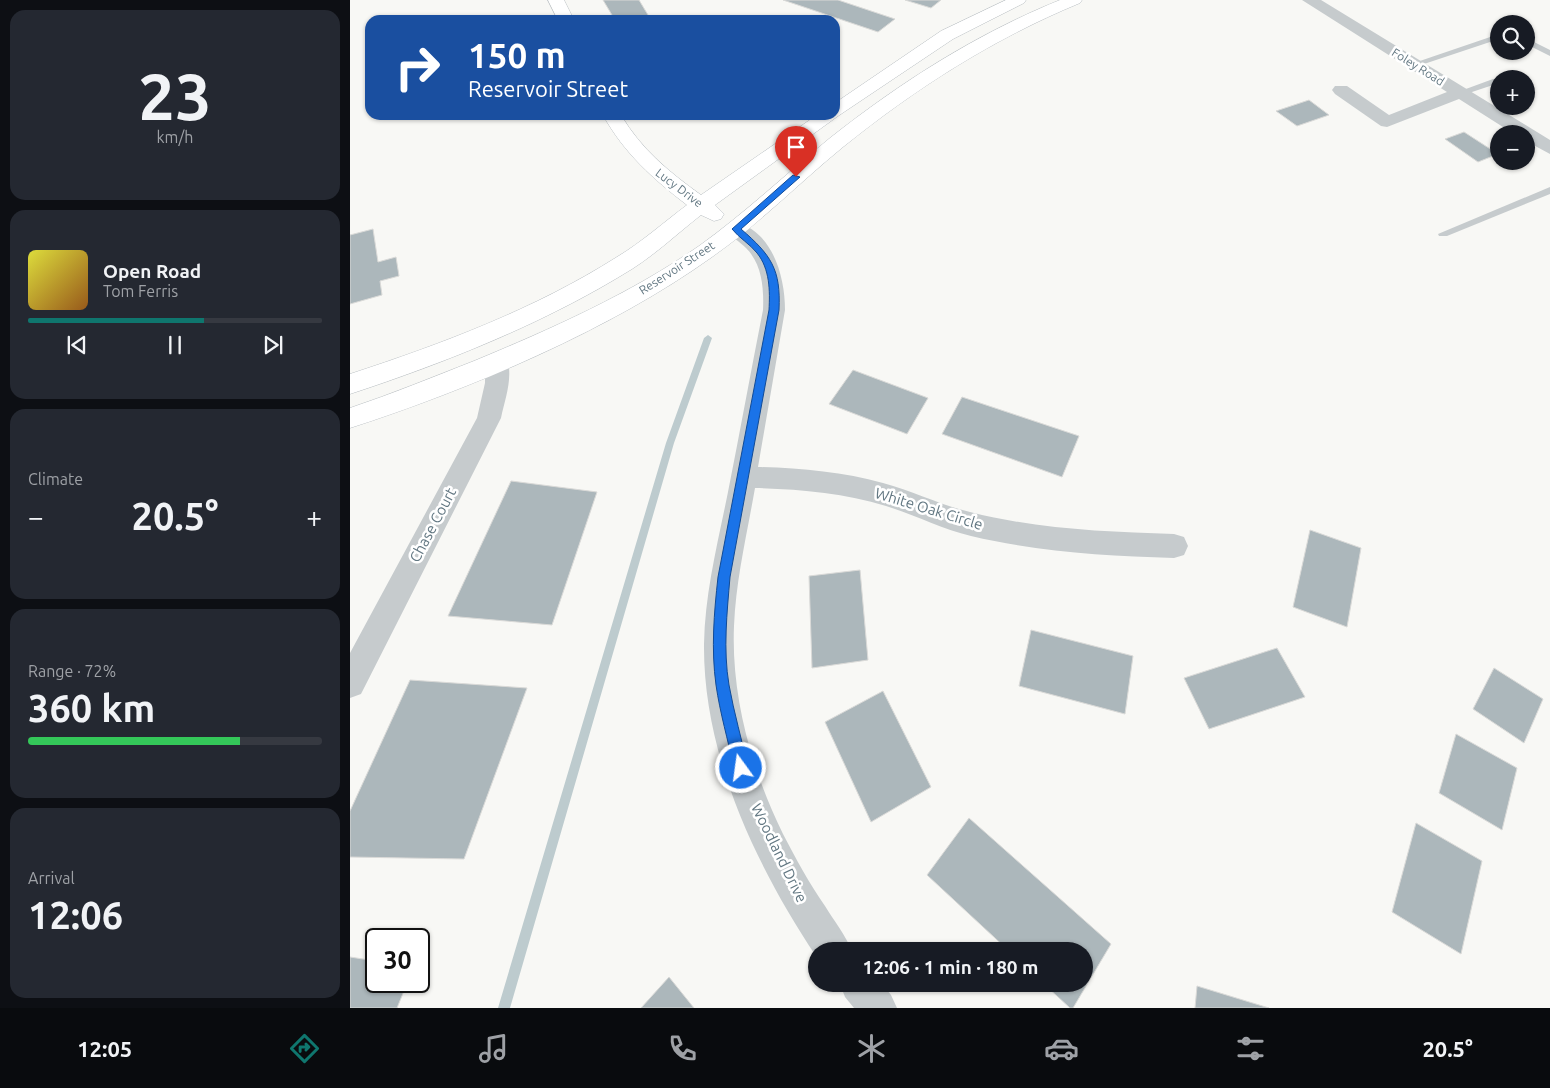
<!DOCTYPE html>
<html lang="en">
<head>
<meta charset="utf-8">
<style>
	body { margin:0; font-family:Ubuntu,sans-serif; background:#242831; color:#f1f3f6; height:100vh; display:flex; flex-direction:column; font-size:19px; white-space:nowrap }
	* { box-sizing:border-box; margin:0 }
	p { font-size:16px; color:#9ea1a6 }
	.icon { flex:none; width:28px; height:28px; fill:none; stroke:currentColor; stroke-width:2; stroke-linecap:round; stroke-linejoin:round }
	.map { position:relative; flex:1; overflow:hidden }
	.side { display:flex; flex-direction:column; gap:10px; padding:10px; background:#0d0f14; width:350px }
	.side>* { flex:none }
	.top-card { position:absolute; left:15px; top:15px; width:475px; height:105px; border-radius:15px; box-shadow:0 1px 4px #0004; background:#1a4fa0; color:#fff; overflow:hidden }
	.tools { position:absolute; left:1140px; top:15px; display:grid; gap:10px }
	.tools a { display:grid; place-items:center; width:45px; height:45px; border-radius:50%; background:#171b24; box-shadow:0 1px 4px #0004; font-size:25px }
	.speed { position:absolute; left:15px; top:928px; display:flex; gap:10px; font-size:25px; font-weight:700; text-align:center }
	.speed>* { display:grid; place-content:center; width:65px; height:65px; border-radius:50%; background:#171b24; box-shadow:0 1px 4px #0004; line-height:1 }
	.speed .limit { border:2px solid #111; border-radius:8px; background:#fff; color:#111 }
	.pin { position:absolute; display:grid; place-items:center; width:42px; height:42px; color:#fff; margin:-51px -21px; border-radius:50% 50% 50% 0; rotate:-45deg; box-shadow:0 0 5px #0007 }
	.pin .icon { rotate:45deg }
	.me { position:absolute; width:55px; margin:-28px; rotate:346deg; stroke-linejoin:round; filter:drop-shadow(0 0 4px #0008) }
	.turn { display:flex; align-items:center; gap:18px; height:105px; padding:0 20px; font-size:22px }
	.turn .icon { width:65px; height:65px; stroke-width:2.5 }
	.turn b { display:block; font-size:35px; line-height:42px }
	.big { font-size:38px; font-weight:600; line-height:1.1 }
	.side .widget { flex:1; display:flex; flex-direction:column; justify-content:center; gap:8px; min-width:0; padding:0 18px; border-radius:15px; background:#242831 }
	.side .dial { align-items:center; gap:0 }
	.dial b { font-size:65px; line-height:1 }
	.song { display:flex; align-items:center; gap:15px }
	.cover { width:60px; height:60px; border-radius:8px; background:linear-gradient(135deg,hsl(60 70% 55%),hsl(30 70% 35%)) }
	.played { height:5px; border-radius:2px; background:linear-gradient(90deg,#0f766e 60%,#363941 60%) }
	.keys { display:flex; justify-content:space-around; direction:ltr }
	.heat { display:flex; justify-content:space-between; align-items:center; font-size:28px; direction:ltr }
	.charge { height:8px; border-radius:4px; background:linear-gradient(90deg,#34c759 72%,#363941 0) }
	.trip { position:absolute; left:458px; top:942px; width:285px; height:50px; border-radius:25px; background:#171b24; box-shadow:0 1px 4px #0004; font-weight:600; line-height:50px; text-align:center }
	.tabs { display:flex; height:80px; justify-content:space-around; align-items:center; background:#090b0e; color:#9ea1a6 }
	.tabs .icon { width:35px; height:35px }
	.tabs .current { color:#0f766e }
	.tabs b { font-size:22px; color:#f1f3f6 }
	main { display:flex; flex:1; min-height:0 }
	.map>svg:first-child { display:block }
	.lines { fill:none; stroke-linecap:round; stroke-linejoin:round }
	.stream { fill:#bdcbce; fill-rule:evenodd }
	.building { fill:#acb7bb; stroke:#dadad8 }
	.secondary-casing { stroke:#b8bec2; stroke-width:1 }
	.lane { fill:#c6cbcd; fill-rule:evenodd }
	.street { fill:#c6cbcd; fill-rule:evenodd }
	.secondary { fill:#fff; fill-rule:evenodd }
	.route { fill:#1a73e8; stroke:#114b97 }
	.labels { text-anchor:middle; stroke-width:5; stroke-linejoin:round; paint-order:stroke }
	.far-street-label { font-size:12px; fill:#627782; stroke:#fff }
	.street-label { font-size:15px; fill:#627782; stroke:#fff }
</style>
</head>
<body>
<main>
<section class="side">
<div class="widget dial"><b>23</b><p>km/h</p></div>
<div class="widget">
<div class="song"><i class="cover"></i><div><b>Open Road</b><p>Tom Ferris</p></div></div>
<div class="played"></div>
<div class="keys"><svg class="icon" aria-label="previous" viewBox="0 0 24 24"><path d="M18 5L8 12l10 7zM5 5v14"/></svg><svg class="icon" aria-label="pause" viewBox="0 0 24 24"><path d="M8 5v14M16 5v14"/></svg><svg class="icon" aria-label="next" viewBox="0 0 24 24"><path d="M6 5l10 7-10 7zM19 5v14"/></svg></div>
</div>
<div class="widget"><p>Climate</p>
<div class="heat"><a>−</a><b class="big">20.5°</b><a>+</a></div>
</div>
<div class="widget"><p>Range · 72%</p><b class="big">360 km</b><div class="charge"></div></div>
<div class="widget"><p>Arrival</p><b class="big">12:06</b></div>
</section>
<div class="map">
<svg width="1200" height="1008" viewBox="0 0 1200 1008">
	<rect width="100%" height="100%" fill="#f8f8f5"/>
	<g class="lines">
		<!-- stream -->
		<path class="stream" d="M358,335L362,338L324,443L160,1008H148L316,443L354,338Z"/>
	</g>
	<!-- building -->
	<g class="building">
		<path d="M253,0H289L301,20H265Z"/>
		<path d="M433,0H488L545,19L528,32Z"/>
		<path d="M555,0H591L581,8Z"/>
		<path d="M959,100L979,115L947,126L926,111Z"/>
		<path d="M1114,132L1148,154L1128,162L1095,139Z"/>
		<path d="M23,229L28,262L46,257L49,276L30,281L32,295L0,304V235Z"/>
		<path d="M503,370L578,398L557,434L479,404Z"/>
		<path d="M612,397L729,436L712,477L592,434Z"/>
		<path d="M161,481L247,492L202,625L98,616Z"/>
		<path d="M960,530L1011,548L997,627L943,607Z"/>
		<path d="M510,570L518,660L462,668L459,576Z"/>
		<path d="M681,630L783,656L775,714L669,686Z"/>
		<path d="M927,648L955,697L859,729L834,678Z"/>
		<path d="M1144,668L1193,699L1174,743L1123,709Z"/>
		<path d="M60,680L177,688L114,859L0,857V811Z"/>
		<path d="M533,691L581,787L521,822L475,722Z"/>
		<path d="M1106,734L1167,768L1152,830L1089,793Z"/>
		<path d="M619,818L761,944L723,1008H720L694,984H734V951H659L577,875Z"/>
		<path d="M1066,823L1132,861L1111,954L1042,912Z"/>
		<path d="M0,957L26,961V981H58L47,1008H0Z"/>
		<path d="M319,977L344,1008H291Z"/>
		<path d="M847,986L919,1008H845Z"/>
	</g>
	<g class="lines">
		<!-- secondary casing -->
		<g class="secondary-casing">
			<g id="secondary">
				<path d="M198,0H214L224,20H208Z"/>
				<path d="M656,0H676L674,3L603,39L488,116L365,205L374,214L371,219L364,221L351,215C328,233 307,253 282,269C195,323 97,362 0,394V374C92,344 185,309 267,257C292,242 314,222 337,205C303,179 274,153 253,115H271C291,149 319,172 351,195L467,115H485V103L591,31Z"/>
				<path d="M710,0H732L730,3C643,39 566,88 493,147C449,183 409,224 362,257C260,330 120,389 0,428V408C42,394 83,377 124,361C201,329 280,294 349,246C395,213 436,174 480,138C551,82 626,34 710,0Z"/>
			</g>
		</g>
		<!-- lane -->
		<g class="lane">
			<path d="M1149,34V39L1068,66L1061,64Z"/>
			<path d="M1176,38L1200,50V56L1176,44Z"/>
			<path d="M1143,79H1149V83L1110,96L1105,93Z"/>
			<path d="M1200,187V194L1097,236H1089L1088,234Z"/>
		</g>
		<!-- street -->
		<g class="street">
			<path d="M952,0H971L1200,140V154L1176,141V134H1164L1109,99L1037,127L1031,126L985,94L982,90L985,86H997L1039,115L1097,92Z"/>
			<path d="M386,222C423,232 435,277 435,310L408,467C450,468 493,472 533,483C563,491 590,505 620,512C687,529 755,532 824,534L834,537L838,546L834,555L824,558C756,556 688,552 621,536C592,529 565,515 536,506C494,493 448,489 405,488C397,534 386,579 384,626C381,697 402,771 433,834C446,859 459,883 475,906C484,921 495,934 502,951H466V956C406,866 353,755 354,644C355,592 368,542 378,492C390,431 401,371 413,310C414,288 412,264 396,248C389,241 381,237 376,229L379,224Z"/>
			<path d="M147,352L155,355C165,373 155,399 151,418L11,694L0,698V653L127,418L135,383V361L139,355Z"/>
			<path d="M490,984H532L541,995L547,1008H504L495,997Z"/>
		</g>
		<!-- secondary -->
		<use href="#secondary" class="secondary"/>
	</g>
	<!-- route -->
	<path class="route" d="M443,175L450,177L391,229C421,255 431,269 429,310L380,577C377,613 373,649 379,685C384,713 392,740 398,768L396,773L391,775L386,773L384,768C378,740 370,713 366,685C361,649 364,613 368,577L419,310C420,291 420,269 407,253C400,244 389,238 382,229Z"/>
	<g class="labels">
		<!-- far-street labels -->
		<g class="far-street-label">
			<text transform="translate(1068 67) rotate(32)" y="4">Foley Road</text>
			<text transform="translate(329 188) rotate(37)" y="4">Lucy Drive</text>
			<text transform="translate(327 268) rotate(-33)" y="4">Reservoir Street</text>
		</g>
		<!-- street labels -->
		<g class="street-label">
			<text transform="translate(579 509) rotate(17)" y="5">White Oak Circle</text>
			<text transform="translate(83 525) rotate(-62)" y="5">Chase Court</text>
			<text transform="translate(429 853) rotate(64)" y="5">Woodland Drive</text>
		</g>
	</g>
</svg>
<div class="tools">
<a><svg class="icon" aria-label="search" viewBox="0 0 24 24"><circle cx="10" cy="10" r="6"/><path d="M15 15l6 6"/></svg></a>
<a>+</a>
<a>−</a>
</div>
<div class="speed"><div class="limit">30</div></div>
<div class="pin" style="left:446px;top:177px;background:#d93025"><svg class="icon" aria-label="arrive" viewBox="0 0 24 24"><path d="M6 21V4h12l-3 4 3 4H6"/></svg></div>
<svg class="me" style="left:391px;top:768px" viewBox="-20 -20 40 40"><circle r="17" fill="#1a73e8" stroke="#fff" stroke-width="3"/><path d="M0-11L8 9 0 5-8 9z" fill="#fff"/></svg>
<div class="trip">12:06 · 1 min · 180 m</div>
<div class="top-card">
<div class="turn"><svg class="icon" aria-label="right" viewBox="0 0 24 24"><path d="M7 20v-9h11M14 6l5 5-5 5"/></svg><div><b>150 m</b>Reservoir Street</div></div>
</div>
</div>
</main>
<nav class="tabs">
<b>12:05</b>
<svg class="icon current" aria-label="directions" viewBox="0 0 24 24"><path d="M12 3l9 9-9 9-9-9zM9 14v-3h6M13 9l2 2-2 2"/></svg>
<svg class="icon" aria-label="music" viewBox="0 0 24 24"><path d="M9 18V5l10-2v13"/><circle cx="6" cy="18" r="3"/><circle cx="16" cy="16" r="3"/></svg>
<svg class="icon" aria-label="phone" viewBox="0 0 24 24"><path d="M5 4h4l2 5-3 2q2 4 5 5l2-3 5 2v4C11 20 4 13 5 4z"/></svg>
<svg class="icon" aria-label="climate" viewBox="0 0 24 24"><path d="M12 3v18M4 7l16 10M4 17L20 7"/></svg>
<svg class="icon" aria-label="car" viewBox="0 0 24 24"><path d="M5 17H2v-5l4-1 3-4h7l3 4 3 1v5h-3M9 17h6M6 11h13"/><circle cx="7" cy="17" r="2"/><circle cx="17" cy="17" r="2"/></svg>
<svg class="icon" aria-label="filters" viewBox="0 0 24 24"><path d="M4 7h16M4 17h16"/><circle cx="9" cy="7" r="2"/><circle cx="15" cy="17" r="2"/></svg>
<b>20.5°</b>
</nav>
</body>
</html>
